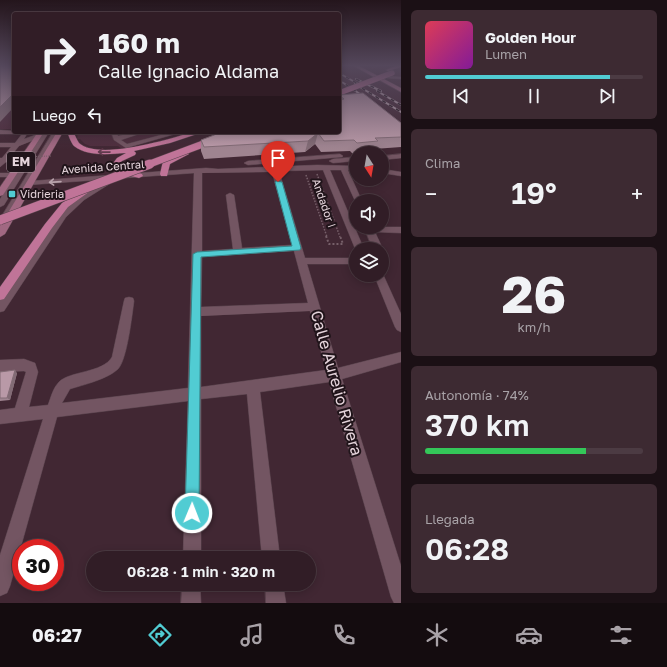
<!DOCTYPE html>
<html lang="es">
<head>
<meta charset="utf-8">
<style>
	body { margin:0; font-family:"Golos Text",sans-serif; background:#3d2a32; color:#f1f3f6; height:100vh; display:flex; flex-direction:column; font-size:15px; white-space:nowrap }
	* { box-sizing:border-box; margin:0 }
	p { font-size:13px; color:#a8a2a7 }
	.icon { flex:none; width:22px; height:22px; fill:none; stroke:currentColor; stroke-width:2; stroke-linecap:round; stroke-linejoin:round }
	.map { position:relative; flex:1; overflow:hidden }
	.drawer { display:flex; flex-direction:column; gap:10px; padding:10px; background:#1b1015; width:266px }
	.drawer>* { flex:none }
	.guide { position:absolute; left:12px; top:12px; width:329px; height:122px; border-radius:4px; box-shadow:0 2px 10px #0003,0 0 0 1px #4c3b43; background:#311d26; color:#f1f3f6; overflow:hidden }
	.needle { width:26px; rotate:169deg }
	.tools { position:absolute; left:349px; top:146px; display:grid; gap:8px }
	.tools a { display:grid; place-items:center; width:40px; height:40px; border-radius:50%; background:#311d26; box-shadow:0 2px 10px #0003,0 0 0 1px #4c3b43; font-size:20px }
	.speed { position:absolute; left:12px; top:539px; display:flex; gap:8px; font-size:20px; font-weight:700; text-align:center }
	.speed>* { display:grid; place-content:center; width:52px; height:52px; border-radius:50%; background:#311d26; box-shadow:0 2px 10px #0003,0 0 0 1px #4c3b43; line-height:1 }
	.speed .limit { border:6px solid #d22; background:#fff; color:#111 }
	.pin { position:absolute; display:grid; place-items:center; width:34px; height:34px; color:#fff; margin:-41px -17px; border-radius:50% 50% 50% 0; rotate:-45deg; box-shadow:0 0 4px #0007 }
	.pin .icon { rotate:45deg }
	.me { position:absolute; width:44px; margin:-22px; rotate:1deg; stroke-linejoin:round; filter:drop-shadow(0 0 3px #0008) }
	.turn { display:flex; align-items:center; gap:14px; height:84px; padding:0 20px; font-size:18px }
	.turn .icon { width:52px; height:52px; stroke-width:2.5 }
	.turn b { display:block; font-size:28px; line-height:34px }
	.then { display:flex; align-items:center; height:38px; padding:0 20px; background:#0003; gap:8px; font-size:15px }
	.big { font-size:30px; font-weight:600; line-height:1.1 }
	.drawer .tile { flex:1; display:flex; flex-direction:column; justify-content:center; gap:6px; min-width:0; padding:0 14px; border-radius:6px; background:#3d2a32 }
	.drawer .dial { align-items:center; gap:0 }
	.dial b { font-size:52px; line-height:1 }
	.song { display:flex; align-items:center; gap:12px }
	.cover { width:48px; height:48px; border-radius:6px; background:linear-gradient(135deg,hsl(350 70% 55%),hsl(290 70% 35%)) }
	.played { height:4px; border-radius:2px; background:linear-gradient(90deg,#51ccd3 85%,#4c3b43 85%) }
	.keys { display:flex; justify-content:space-around; direction:ltr }
	.heat { display:flex; justify-content:space-between; align-items:center; font-size:22px; direction:ltr }
	.charge { height:6px; border-radius:3px; background:linear-gradient(90deg,#34c759 74%,#4c3b43 0) }
	.trip { position:absolute; left:86px; top:551px; width:230px; height:40px; border-radius:20px; background:#311d26; box-shadow:0 2px 10px #0003,0 0 0 1px #4c3b43; font-weight:600; line-height:40px; text-align:center }
	.menu { display:flex; height:64px; justify-content:space-around; align-items:center; background:#140c0f; color:#a8a2a7 }
	.menu .icon { width:28px; height:28px }
	.menu .active { color:#51ccd3 }
	.menu b { font-size:18px; color:#f1f3f6 }
	main { display:flex; flex:1; min-height:0 }
	.map>svg:first-child { display:block }
	.built { fill:#4f2e3e }
	.lines { fill:none; stroke-linecap:round; stroke-linejoin:round }
	.minor-casing { stroke:#59434d; stroke-width:1 }
	.major-casing { stroke:#59434d; stroke-width:1 }
	.highway-casing { stroke:#59434d; stroke-width:1 }
	.path-far2 { stroke:#765f69; stroke-width:1; stroke-dasharray:1 1; stroke-linecap:butt }
	.path-far1 { stroke:#765f69; stroke-width:1.5; stroke-dasharray:1.5 1.5; stroke-linecap:butt }
	.path { stroke:#765f69; stroke-width:2; stroke-dasharray:2 2; stroke-linecap:butt }
	.minor { fill:#735562; fill-rule:evenodd }
	.major { fill:#a16882; fill-rule:evenodd }
	.highway { fill:#c07498; fill-rule:evenodd }
	.rail-casing { stroke:#b5a1aa; stroke-width:2 }
	.rail { stroke:#20141a; stroke-width:1.5; stroke-dasharray:4; stroke-linecap:butt }
	.highway-bridge-far2-casing { stroke:#59434d; stroke-width:6; stroke-linecap:butt }
	.highway-bridge-far1-casing { stroke:#59434d; stroke-width:8; stroke-linecap:butt }
	.highway-bridge-casing { stroke:#59434d; stroke-width:10; stroke-linecap:butt }
	.path-bridge { stroke:#765f69; stroke-width:1; stroke-dasharray:1 1; stroke-linecap:butt }
	.highway-bridge-far2 { stroke:#c07498; stroke-width:5.5 }
	.highway-bridge-far1 { stroke:#c07498; stroke-width:7 }
	.highway-bridge { stroke:#c07498; stroke-width:9 }
	.wall { fill:#9f8490 }
	.shaded-wall { fill:#826b75 }
	.building { fill:#b999a7; stroke:#826b75 }
	.oneway { stroke:#603a4c }
	.oneway2 { stroke:#b8a2ab }
	.route { fill:#51ccd3; stroke:#358589 }
	.poi-dot { fill:#51ccd3; stroke:#20141a; stroke-width:1.5 }
	.labels { text-anchor:middle; stroke-width:4; stroke-linejoin:round; paint-order:stroke }
	.far-street-label { font-size:11px; fill:#e6d5dc; stroke:#20141a }
	.far-poi-label { font-size:11px; fill:#e6d5dc; stroke:#20141a; text-anchor:start }
	.shield { fill:#20141a; stroke:#ab9ba2; stroke-width:1 }
	.shield-label { font-size:12px; font-weight:bold; fill:#e6d5dc }
	.near-street-label { font-size:16px; fill:#e6d5dc; stroke:#20141a }
</style>
</head>
<body>
<main>
<div class="map">
<svg width="401" height="603" viewBox="0 0 401 603">
	<rect width="100%" height="100%" fill="#412733"/>
	<!-- built -->
	<g class="built">
		<rect x="0" y="65" width="14" height="64"/>
		<path d="M78,132H184L122,149L118,146H90L85,144L80,139H77Z"/>
	</g>
	<g class="lines">
		<!-- minor casing -->
		<g class="minor-casing">
			<g id="minor">
				<path d="M385,76L401,77V79L387,78Z"/>
				<path d="M0,130L28,132L24,139L38,134L41,135L43,132H49L4,205L0,207V199L14,177H0V173H12L15,175L24,162H6L0,167V158H2L11,147H0V143H15L22,134H0ZM39,138L25,160L22,158H9L19,146Z"/>
				<path d="M53,132H59L31,181L206,168L218,169L317,165L356,166V170H348L362,201H356V203L341,170H330L364,249H356V251L323,170L279,171L305,258H356V264H307L338,368L401,352V362L342,379L401,566V603H394L391,597L329,382L260,392L280,558H262L247,394L201,399V558H183L188,401L57,417L10,586L7,593L0,596V555L43,419L0,424V410L15,408L26,372L24,371L0,372V360L24,359L35,363L38,372L29,407L48,405C51,397 53,388 59,382C69,371 103,373 112,357L124,301L125,298L129,297L133,298L134,301C132,316 127,360 118,369C108,379 83,385 70,389L62,403L188,388L194,173L28,185L4,226L0,229V219ZM272,172L292,245L242,248L234,195L230,193L226,195L233,249L202,251V173ZM294,251L308,303L201,307L202,257ZM310,311L326,370L201,387V316Z"/>
				<path d="M111,132H117L118,136L135,132H145L121,140L127,144L172,132H182L126,148L114,140Z"/>
				<path d="M340,154L343,156L342,157L248,165L244,163L248,161Z"/>
				<path d="M401,154V158L382,160V156Z"/>
				<path d="M356,157V161L333,163L329,161L333,159Z"/>
				<path d="M382,169L401,172V176L382,173Z"/>
				<path d="M104,181H107L111,183L84,200L66,217L4,311L0,312V299L60,213L78,196Z"/>
				<path d="M364,227H401V233L375,232L381,245L376,248L371,245Z"/>
				<path d="M382,272L401,314V332L397,330L395,327L374,275H382Z"/>
				<path d="M182,584H200L201,603H181Z"/>
				<path d="M265,584H283L286,603H266Z"/>
			</g>
		</g>
		<!-- major casing -->
		<g class="major-casing">
			<g id="major">
				<path d="M352,65H357L401,88V92Z"/>
				<path d="M38,132H44L3,195L0,196V187Z"/>
				<path d="M57,132H63L5,234L0,237V226Z"/>
			</g>
		</g>
		<!-- highway casing -->
		<g class="highway-casing">
			<g id="highway">
				<path d="M398,65H401V67L388,71L386,70Z"/>
				<path d="M67,132H73C75,135 77,140 79,143C99,161 169,139 193,132L200,133L170,143L134,151L136,153L135,155L122,161L119,166L121,168L142,174L143,176L139,178L115,172L111,166L117,158L126,153C110,154 88,157 74,146C71,143 69,136 67,132Z"/>
				<path d="M182,152H188L189,154L170,164L167,176H161L160,174L163,161Z"/>
				<path d="M90,184L94,187L93,189L68,207L52,228L4,299L0,300V287L45,224L62,203Z"/>
			</g>
		</g>
		<!-- path-far2 -->
		<path class="path-far2" d="M372,68L381,65"/>
		<!-- path-far1 -->
		<g class="path-far1">
			<path d="M317,174L340,237"/>
			<path d="M306,175L327,237"/>
		</g>
		<!-- path -->
		<path class="path" d="M326,236L329,244H343L340,236"/>
		<!-- minor -->
		<use href="#minor" class="minor"/>
		<!-- major -->
		<use href="#major" class="major"/>
		<!-- highway -->
		<use href="#highway" class="highway"/>
		<!-- rail casing -->
		<g class="rail-casing">
			<g id="rail">
				<path d="M339,73L360,85"/>
				<path d="M356,79L381,91"/>
				<path d="M339,80L369,100"/>
				<path d="M355,84L401,112"/>
				<path d="M377,91L401,105"/>
			</g>
		</g>
		<!-- rail -->
		<use href="#rail" class="rail"/>
		<!-- highway-bridge-far2 casing -->
		<g class="highway-bridge-far2-casing">
			<path id="highway-bridge-far2" d="M339,93L392,73"/>
		</g>
		<!-- highway-bridge-far1 casing -->
		<g class="highway-bridge-far1-casing">
			<path id="highway-bridge-far1" d="M147,165L235,132"/>
		</g>
		<!-- highway-bridge casing -->
		<g class="highway-bridge-casing">
			<path id="highway-bridge" d="M0,220L150,164"/>
		</g>
		<!-- path-bridge -->
		<path class="path-bridge" d="M16,157L52,156"/>
		<!-- highway-bridge-far2 -->
		<use href="#highway-bridge-far2" class="highway-bridge-far2"/>
		<!-- highway-bridge-far1 -->
		<use href="#highway-bridge-far1" class="highway-bridge-far1"/>
		<!-- highway-bridge -->
		<use href="#highway-bridge" class="highway-bridge"/>
	</g>
	<!-- wall -->
	<g class="wall">
		<path d="M339,95L401,123V147L374,149L373,152L356,153V154H353L350,151L321,152L315,144L305,152L204,159L201,151V140L339,132Z"/>
		<path d="M0,372L17,373L10,400L0,401Z"/>
	</g>
	<!-- shaded-wall -->
	<g class="shaded-wall">
		<path d="M14,93V107L0,122V107Z"/>
		<path d="M318,133L315,144L305,152L308,141Z"/>
		<path d="M15,370L17,373L10,400L7,398Z"/>
	</g>
	<!-- building -->
	<g class="building">
		<path d="M0,65H13L11,66H14V93L0,107Z"/>
		<path d="M363,93L401,123V137L375,138L378,141L357,143L354,140L324,141L318,133L308,141L204,147L201,140L222,132H339V100L344,99L339,95Z"/>
		<path d="M15,370L7,398H0V372Z"/>
	</g>
	<!-- one-way arrows -->
	<defs><path id="oneway-shaft" d="M-6 0H5M1.5-3L5.5 0L1.5 3" fill="none" stroke-width="1.6" stroke-linecap="round" stroke-linejoin="round"/></defs>
	<use class="oneway" href="#oneway-shaft" transform="translate(104 152) rotate(-179)"/>
	<use class="oneway2" href="#oneway-shaft" transform="translate(55 182) rotate(176)"/>
	<!-- sky -->
	<linearGradient id="sky" x2="0" y2="1"><stop stop-color="#24151c"/><stop offset="0.44" stop-color="#54475b"/><stop offset="1" stop-color="#54475b" stop-opacity="0"/></linearGradient>
	<rect width="401" height="149" fill="url(#sky)"/>
	<!-- route -->
	<path class="route" d="M276,181L282,182L301,248L300,250L201,257L199,513L197,518L192,520L187,518L185,513L193,254L197,252L292,246L275,182Z"/>
	<!-- markers -->
	<rect class="poi-dot" x="8" y="190" width="8" height="8" rx="2"/>
	<g class="labels">
		<!-- far-street labels -->
		<g class="far-street-label">
			<text transform="translate(103 167) rotate(-4)" y="4">Avenida Central</text>
			<text transform="translate(324 203) rotate(71)" y="4">Andador I</text>
		</g>
		<!-- far-poi labels -->
		<g class="far-poi-label">
			<text x="20" y="198">Vidrieria</text>
		</g>
		<!-- shield labels -->
		<rect class="shield" x="7" y="152" width="28" height="20" rx="3"/>
		<g class="shield-label">
			<text x="21" y="166">EM</text>
		</g>
		<!-- near-street labels -->
		<g class="near-street-label">
			<text transform="translate(337 383) rotate(74)" y="6">Calle Aurelio Rivera</text>
		</g>
	</g>
</svg>
<div class="tools">
<a><svg class="needle" viewBox="-14 -14 28 28"><path d="M0-13l5 13h-10z" fill="#e53935"/><path d="M0 13l5-13h-10z" fill="#a8a2a7"/></svg></a>
<a><svg class="icon" aria-label="sound" viewBox="0 0 24 24"><path d="M4 9h4l5-4v14l-5-4H4zM17 9q2 3 0 6"/></svg></a>
<a><svg class="icon" aria-label="layers" viewBox="0 0 24 24"><path d="M12 4l9 5-9 5-9-5zM3 14l9 5 9-5"/></svg></a>
</div>
<div class="speed"><div class="limit">30</div></div>
<div class="pin" style="left:278px;top:182px;background:#d93025"><svg class="icon" aria-label="arrive" viewBox="0 0 24 24"><path d="M6 21V4h12l-3 4 3 4H6"/></svg></div>
<svg class="me" style="left:192px;top:513px" viewBox="-20 -20 40 40"><circle r="17" fill="#51ccd3" stroke="#fff" stroke-width="3"/><path d="M0-11L8 9 0 5-8 9z" fill="#fff"/></svg>
<div class="trip">06:28 · 1 min · 320 m</div>
<div class="guide">
<div class="turn"><svg class="icon" aria-label="right" viewBox="0 0 24 24"><path d="M7 20v-9h11M14 6l5 5-5 5"/></svg><div><b>160 m</b>Calle Ignacio Aldama</div></div>
<div class="then">Luego<svg class="icon" aria-label="left" viewBox="0 0 24 24"><path d="M17 20v-9H6M10 6l-5 5 5 5"/></svg></div>
</div>
</div>
<section class="drawer">
<div class="tile">
<div class="song"><i class="cover"></i><div><b>Golden Hour</b><p>Lumen</p></div></div>
<div class="played"></div>
<div class="keys"><svg class="icon" aria-label="previous" viewBox="0 0 24 24"><path d="M18 5L8 12l10 7zM5 5v14"/></svg><svg class="icon" aria-label="pause" viewBox="0 0 24 24"><path d="M8 5v14M16 5v14"/></svg><svg class="icon" aria-label="next" viewBox="0 0 24 24"><path d="M6 5l10 7-10 7zM19 5v14"/></svg></div>
</div>
<div class="tile"><p>Clima</p>
<div class="heat"><a>−</a><b class="big">19°</b><a>+</a></div>
</div>
<div class="tile dial"><b>26</b><p>km/h</p></div>
<div class="tile"><p>Autonomía · 74%</p><b class="big">370 km</b><div class="charge"></div></div>
<div class="tile"><p>Llegada</p><b class="big">06:28</b></div>
</section>
</main>
<nav class="menu">
<b>06:27</b>
<svg class="icon active" aria-label="directions" viewBox="0 0 24 24"><path d="M12 3l9 9-9 9-9-9zM9 14v-3h6M13 9l2 2-2 2"/></svg>
<svg class="icon" aria-label="music" viewBox="0 0 24 24"><path d="M9 18V5l10-2v13"/><circle cx="6" cy="18" r="3"/><circle cx="16" cy="16" r="3"/></svg>
<svg class="icon" aria-label="phone" viewBox="0 0 24 24"><path d="M5 4h4l2 5-3 2q2 4 5 5l2-3 5 2v4C11 20 4 13 5 4z"/></svg>
<svg class="icon" aria-label="climate" viewBox="0 0 24 24"><path d="M12 3v18M4 7l16 10M4 17L20 7"/></svg>
<svg class="icon" aria-label="car" viewBox="0 0 24 24"><path d="M5 17H2v-5l4-1 3-4h7l3 4 3 1v5h-3M9 17h6M6 11h13"/><circle cx="7" cy="17" r="2"/><circle cx="17" cy="17" r="2"/></svg>
<svg class="icon" aria-label="filters" viewBox="0 0 24 24"><path d="M4 7h16M4 17h16"/><circle cx="9" cy="7" r="2"/><circle cx="15" cy="17" r="2"/></svg>
</nav>
</body>
</html>
